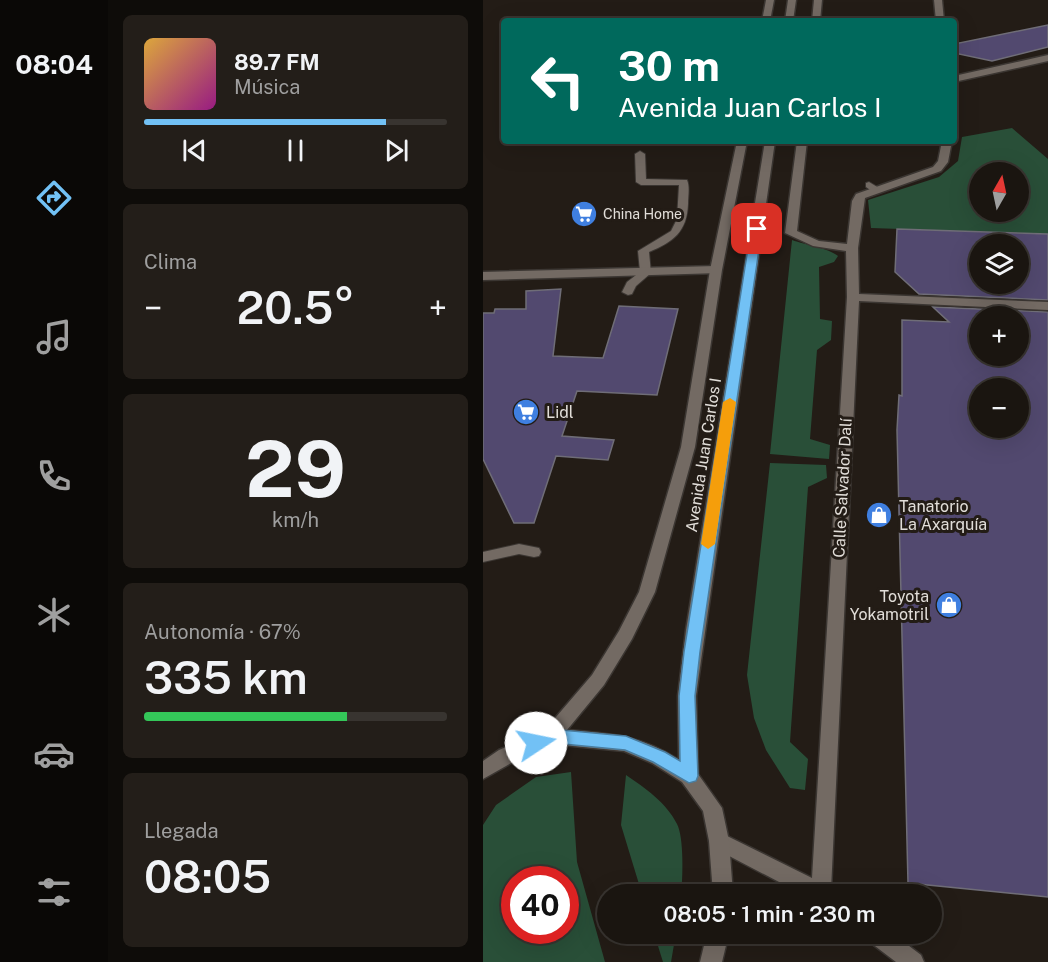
<!DOCTYPE html>
<html lang="es">
<head>
<meta charset="utf-8">
<style>
	body { margin:0; font-family:"Public Sans",sans-serif; background:#231e19; color:#f1f3f6; height:100vh; display:flex; flex-direction:column; font-size:22px; white-space:nowrap }
	* { box-sizing:border-box; margin:0 }
	p { font-size:20px; color:#9f9f9f }
	.icon { flex:none; width:33px; height:33px; fill:none; stroke:currentColor; stroke-width:2; stroke-linecap:round; stroke-linejoin:round }
	.map { position:relative; flex:1; overflow:hidden }
	.details { display:flex; flex-direction:column; gap:15px; padding:15px; background:#0e0c09; width:375px }
	.details>* { flex:none }
	.guide { position:absolute; left:18px; top:18px; width:456px; height:126px; border-radius:6px; box-shadow:0 6px 24px #0002,0 0 0 2px #383430; background:#00695c; color:#fff; overflow:hidden }
	.needle { width:39px; rotate:9deg }
	.fabs { position:absolute; left:486px; top:162px; display:grid; gap:12px }
	.fabs a { display:grid; place-items:center; width:60px; height:60px; border-radius:50%; background:#1a1510; box-shadow:0 6px 24px #0002,0 0 0 2px #383430; font-size:30px }
	.speed { position:absolute; left:18px; top:866px; display:flex; gap:12px; font-size:30px; font-weight:700; text-align:center }
	.speed>* { display:grid; place-content:center; width:78px; height:78px; border-radius:50%; background:#1a1510; box-shadow:0 6px 24px #0002,0 0 0 2px #383430; line-height:1 }
	.speed .limit { border:9px solid #d22; background:#fff; color:#111 }
	.pin { position:absolute; display:grid; place-items:center; width:51px; height:51px; color:#fff; margin:-26px; border-radius:12px; box-shadow:0 3px 9px #0006 }
	.me { position:absolute; width:66px; margin:-33px; rotate:79deg; stroke-linejoin:round; filter:drop-shadow(0 0 4px #0008) }
	.turn { display:flex; align-items:center; gap:21px; height:126px; padding:0 18px; font-size:27px }
	.turn .icon { width:78px; height:78px; stroke-width:2.5 }
	.turn b { display:block; font-size:42px; line-height:51px }
	.big { font-size:45px; font-weight:600; line-height:1.1 }
	.details .tile { flex:1; display:flex; flex-direction:column; justify-content:center; gap:9px; min-width:0; padding:0 21px; border-radius:9px; background:#231e19 }
	.details .dial { align-items:center; gap:0 }
	.dial b { font-size:78px; line-height:1 }
	.song { display:flex; align-items:center; gap:18px }
	.cover { width:72px; height:72px; border-radius:9px; background:linear-gradient(135deg,hsl(40 70% 55%),hsl(310 70% 35%)) }
	.played { height:6px; border-radius:3px; background:linear-gradient(90deg,#72c1f5 80%,#383430 80%) }
	.keys { display:flex; justify-content:space-around; direction:ltr }
	.heat { display:flex; justify-content:space-between; align-items:center; font-size:33px; direction:ltr }
	.charge { height:9px; border-radius:4px; background:linear-gradient(90deg,#34c759 67%,#383430 0) }
	.trip { position:absolute; left:114px; top:884px; width:345px; height:60px; border-radius:30px; background:#1a1510; box-shadow:0 6px 24px #0002,0 0 0 2px #383430; font-weight:600; line-height:60px; text-align:center }
	main { display:flex; flex:1; min-height:0 }
	.tabs { display:flex; flex-direction:column; width:108px; justify-content:space-around; align-items:center; background:#0a0806; color:#9f9f9f }
	.tabs .icon { width:42px; height:42px }
	.tabs .selected { color:#72c1f5 }
	.tabs b { font-size:27px; color:#f1f3f6 }
	.map>svg:first-child { display:block }
	.green { fill:#294f38; fill-rule:evenodd }
	.building { fill:#52496f; stroke:#6f6d77; stroke-width:1.5; fill-rule:evenodd }
	.lines { fill:none; stroke-linecap:round; stroke-linejoin:round }
	.service-casing { stroke:#3b3632; stroke-width:2 }
	.minor-casing { stroke:#3b3632; stroke-width:3 }
	.tertiary-casing { stroke:#3b3632; stroke-width:3 }
	.service { fill:#736a63; fill-rule:evenodd }
	.minor { fill:#736a63; fill-rule:evenodd }
	.tertiary { fill:#736a63; fill-rule:evenodd }
	.route { fill:#72c1f5; stroke:#4a7d9f; stroke-width:1.5 }
	.slow { fill:#f59e0b }
	.labels { text-anchor:middle; stroke-width:6; stroke-linejoin:round; paint-order:stroke }
	.far-poi-label { font-size:14px; fill:#e2ded9; stroke:#231c16; text-anchor:start }
	.poi-label { font-size:16px; fill:#e2ded9; stroke:#231c16; text-anchor:start }
	.street-label { font-size:16px; fill:#e2ded9; stroke:#231c16 }
</style>
</head>
<body>
<main>
<nav class="tabs">
<b>08:04</b>
<svg class="icon selected" aria-label="directions" viewBox="0 0 24 24"><path d="M12 3l9 9-9 9-9-9zM9 14v-3h6M13 9l2 2-2 2"/></svg>
<svg class="icon" aria-label="music" viewBox="0 0 24 24"><path d="M9 18V5l10-2v13"/><circle cx="6" cy="18" r="3"/><circle cx="16" cy="16" r="3"/></svg>
<svg class="icon" aria-label="phone" viewBox="0 0 24 24"><path d="M5 4h4l2 5-3 2q2 4 5 5l2-3 5 2v4C11 20 4 13 5 4z"/></svg>
<svg class="icon" aria-label="climate" viewBox="0 0 24 24"><path d="M12 3v18M4 7l16 10M4 17L20 7"/></svg>
<svg class="icon" aria-label="car" viewBox="0 0 24 24"><path d="M5 17H2v-5l4-1 3-4h7l3 4 3 1v5h-3M9 17h6M6 11h13"/><circle cx="7" cy="17" r="2"/><circle cx="17" cy="17" r="2"/></svg>
<svg class="icon" aria-label="filters" viewBox="0 0 24 24"><path d="M4 7h16M4 17h16"/><circle cx="9" cy="7" r="2"/><circle cx="15" cy="17" r="2"/></svg>
</nav>
<section class="details">
<div class="tile">
<div class="song"><i class="cover"></i><div><b>89.7 FM</b><p>Música</p></div></div>
<div class="played"></div>
<div class="keys"><svg class="icon" aria-label="previous" viewBox="0 0 24 24"><path d="M18 5L8 12l10 7zM5 5v14"/></svg><svg class="icon" aria-label="pause" viewBox="0 0 24 24"><path d="M8 5v14M16 5v14"/></svg><svg class="icon" aria-label="next" viewBox="0 0 24 24"><path d="M6 5l10 7-10 7zM19 5v14"/></svg></div>
</div>
<div class="tile"><p>Clima</p>
<div class="heat"><a>−</a><b class="big">20.5°</b><a>+</a></div>
</div>
<div class="tile dial"><b>29</b><p>km/h</p></div>
<div class="tile"><p>Autonomía · 67%</p><b class="big">335 km</b><div class="charge"></div></div>
<div class="tile"><p>Llegada</p><b class="big">08:05</b></div>
</section>
<div class="map">
<svg width="565" height="962" viewBox="0 0 565 962">
	<rect width="100%" height="100%" fill="#231c16"/>
	<!-- green -->
	<g class="green">
		<path d="M529,128L565,159V234L388,228L385,200L456,177L475,161L479,137ZM496,172H536V212H496Z"/>
		<path d="M309,240C323,245 345,248 355,256L351,262L336,267L337,319L349,321L348,340L334,350L327,439L347,445L346,459L287,454Z"/>
		<path d="M287,463L343,465L344,478L325,487L307,742L325,759L322,790L307,788L283,750L271,718L264,675Z"/>
		<path d="M88,772L94,862L122,962H0V825L13,805L53,777ZM32,879H82V930H32Z"/>
		<path d="M143,775C162,788 183,802 194,824C201,837 200,879 198,894H159L138,825Z"/>
		<path d="M171,933H193L188,962H180Z"/>
	</g>
	<!-- building -->
	<g class="building">
		<path d="M565,25V47L509,61L471,53V44Z"/>
		<path d="M414,229L565,234V300L436,294L412,272ZM496,244H536V284H496Z"/>
		<path d="M78,289L70,356L120,358L136,306L195,309L174,395L94,391L79,436L131,440L125,460L73,456L51,523H31L0,459V313H11L12,309H43V291Z"/>
		<path d="M450,307L565,312V897L425,883L414,430L416,395L419,396V320L466,322ZM496,316H536V356H496ZM496,388H536V428H496Z"/>
	</g>
	<g class="lines">
		<!-- service casing -->
		<g class="service-casing">
			<g id="service">
				<path d="M157,151L162,154L163,179L204,180C207,187 205,196 205,204C204,232 190,242 166,252L168,273L153,286L149,294L145,295L139,292L144,282L157,272L155,251L188,231L194,219L196,185H158L153,182L152,154Z"/>
				<path d="M386,182L396,188V192H390L383,187V183Z"/>
				<path d="M36,544L56,548L58,552L56,556L51,557L36,554L0,562V552Z"/>
			</g>
		</g>
		<!-- minor casing -->
		<g class="minor-casing">
			<g id="minor">
				<path d="M331,0H339L337,21H329Z"/>
				<path d="M451,0H459L461,21H453Z"/>
				<path d="M565,55V61L471,82V76Z"/>
				<path d="M314,141H324L314,231L336,241L364,244L369,201L373,194L450,167L455,161L459,141H469L465,162L458,171L382,198L375,248L376,294L565,302V310L376,301L348,890L350,894H319L229,847L226,841L229,835L236,832L329,878L364,297L363,251L330,246L302,233Z"/>
				<path d="M233,266L237,267V273L0,280V272Z"/>
				<path d="M381,933H409L438,955L441,962H413L384,940Z"/>
			</g>
		</g>
		<!-- tertiary casing -->
		<g class="tertiary-casing">
			<g id="tertiary">
				<path d="M283,0H291L287,21H279Z"/>
				<path d="M305,0H313L310,21H302Z"/>
				<path d="M254,141H264L239,270L212,447L172,592L149,639L121,685L84,730C129,734 157,735 196,760L195,696L203,630L282,141H292L213,696L215,774L239,808L246,841L250,894H230L226,841L220,811L199,782L169,763L141,751L69,744L30,762L0,779V761L16,750L61,731L109,675L136,631L156,592L198,447L227,270Z"/>
				<path d="M224,933H246L239,962H217Z"/>
			</g>
		</g>
		<!-- service -->
		<use href="#service" class="service"/>
		<!-- minor -->
		<use href="#minor" class="minor"/>
		<!-- tertiary -->
		<use href="#tertiary" class="tertiary"/>
	</g>
	<!-- route -->
	<path class="route" d="M274,226L279,229L217,652L212,696L215,776L213,781L206,783L170,762L142,750L70,743L53,750L47,748L45,743L47,738L68,729L143,736L182,752L197,761L196,696L201,652L268,229Z"/>
	<!-- slow -->
	<path class="slow" d="M247,398L253,402L232,544L225,549L218,544L240,402Z"/>
	<!-- icons -->
	<defs>
		<g id="supermarket-disc" transform="scale(1.35)"><circle r="9.5" fill="#3f7fe0" stroke="#231c16"/><path d="M-6-5.5h2.5l.6 2H6L4.5 2H-2.5L-4.4-4H-6ZM-1.5 3.2a1.3 1.3 0 1 0 .1 0ZM3 3.2a1.3 1.3 0 1 0 .1 0Z" fill="#fff"/></g>
		<g id="shop-disc" transform="scale(1.35)"><circle r="9.5" fill="#3f7fe0" stroke="#231c16"/><path d="M-5-2.5h2.3a2.7 3.5 0 0 1 5.4 0H5L5.5 6h-11ZM-1.5-2.5h3a1.5 2.3 0 0 0-3 0Z" fill="#fff"/></g>
	</defs>
	<g fill-rule="evenodd">
		<use href="#supermarket-disc" x="101" y="214"/>
		<use href="#supermarket-disc" x="43" y="412"/>
		<use href="#shop-disc" x="396" y="515"/>
		<use href="#shop-disc" x="466" y="605"/>
	</g>
	<g class="labels">
		<!-- far-poi labels -->
		<g class="far-poi-label">
			<text x="120" y="219">China Home</text>
		</g>
		<!-- poi labels -->
		<g class="poi-label">
			<text x="63" y="418">Lidl</text>
			<text x="416" y="512">Tanatorio<tspan x="416" dy="18">La Axarquía</tspan></text>
			<text x="446" y="602" text-anchor="end">Toyota<tspan x="446" dy="18">Yokamotril</tspan></text>
		</g>
		<!-- street labels -->
		<g class="street-label">
			<text transform="translate(220 455) rotate(-81)" y="6">Avenida Juan Carlos I</text>
			<text transform="translate(359 488) rotate(-87)" y="6">Calle Salvador Dalí</text>
		</g>
	</g>
</svg>
<div class="fabs">
<a><svg class="needle" viewBox="-14 -14 28 28"><path d="M0-13l5 13h-10z" fill="#e53935"/><path d="M0 13l5-13h-10z" fill="#9f9f9f"/></svg></a>
<a><svg class="icon" aria-label="layers" viewBox="0 0 24 24"><path d="M12 4l9 5-9 5-9-5zM3 14l9 5 9-5"/></svg></a>
<a>+</a>
<a>−</a>
</div>
<div class="speed"><div class="limit">40</div></div>
<div class="pin" style="left:274px;top:229px;background:#d93025"><svg class="icon" aria-label="arrive" viewBox="0 0 24 24"><path d="M6 21V4h12l-3 4 3 4H6"/></svg></div>
<svg class="me" style="left:53px;top:743px" viewBox="-20 -20 40 40"><circle r="19" fill="#fff"/><path d="M0-13L10 11 0 6-10 11z" fill="#72c1f5"/></svg>
<div class="trip">08:05 · 1 min · 230 m</div>
<div class="guide">
<div class="turn"><svg class="icon" aria-label="left" viewBox="0 0 24 24"><path d="M17 20v-9H6M10 6l-5 5 5 5"/></svg><div><b>30 m</b>Avenida Juan Carlos I</div></div>
</div>
</div>
</main>
</body>
</html>
